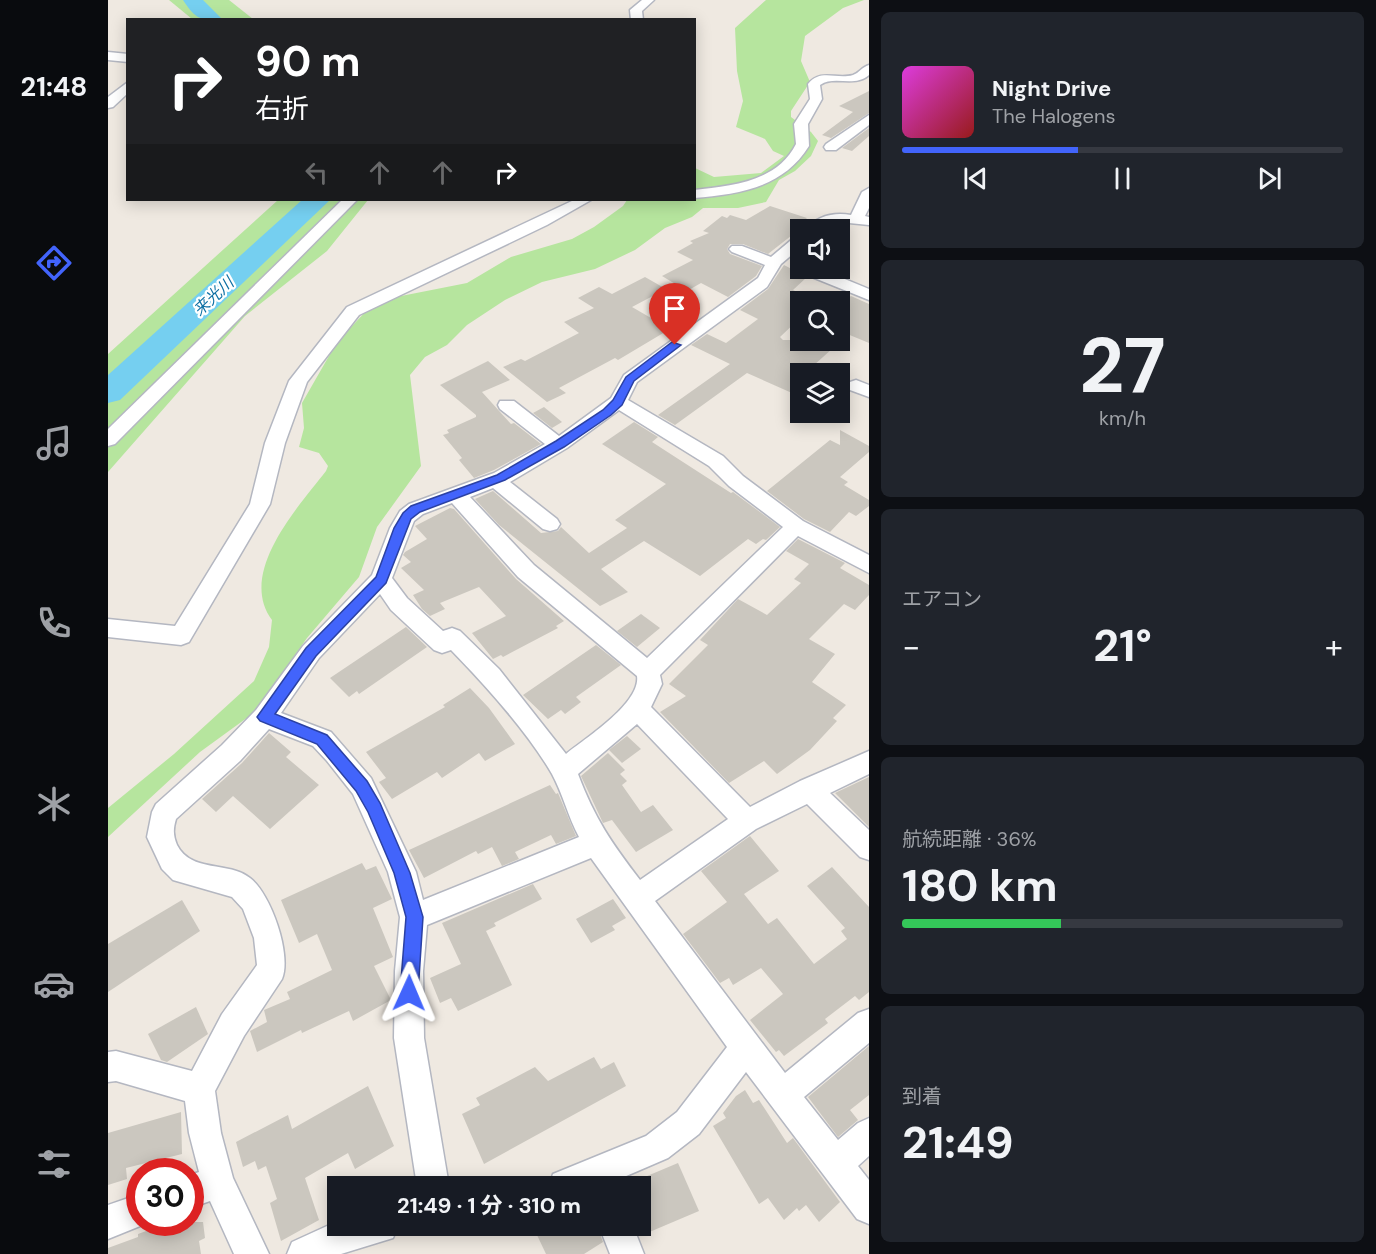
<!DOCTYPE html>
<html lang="ja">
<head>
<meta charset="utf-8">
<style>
	body { margin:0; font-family:"DM Sans","Noto Sans JP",sans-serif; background:#20242c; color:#f1f3f6; height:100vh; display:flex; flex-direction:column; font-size:22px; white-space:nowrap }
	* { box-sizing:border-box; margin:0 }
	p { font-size:20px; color:#9ea1a6 }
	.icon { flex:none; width:33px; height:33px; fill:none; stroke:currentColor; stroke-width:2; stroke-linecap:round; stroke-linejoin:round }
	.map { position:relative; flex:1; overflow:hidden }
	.sheet { display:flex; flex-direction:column; gap:12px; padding:12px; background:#0d0f14; width:507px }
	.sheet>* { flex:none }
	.guide { position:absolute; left:18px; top:18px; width:570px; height:183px; border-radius:0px; box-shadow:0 3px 15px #0003; background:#202124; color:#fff; overflow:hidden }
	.tools { position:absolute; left:682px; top:219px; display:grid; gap:12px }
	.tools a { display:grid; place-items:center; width:60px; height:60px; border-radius:0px; background:#171b24; box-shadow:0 3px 15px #0003; font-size:30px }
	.speed { position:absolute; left:18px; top:1158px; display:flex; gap:12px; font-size:30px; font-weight:700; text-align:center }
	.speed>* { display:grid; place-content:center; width:78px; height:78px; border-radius:50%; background:#171b24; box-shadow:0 3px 15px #0003; line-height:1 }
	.speed .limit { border:9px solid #d22; background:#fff; color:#111 }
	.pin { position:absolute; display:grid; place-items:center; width:51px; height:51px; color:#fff; margin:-62px -26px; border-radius:50% 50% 50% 0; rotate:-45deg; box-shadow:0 0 6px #0007 }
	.pin .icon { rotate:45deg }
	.me { position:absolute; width:66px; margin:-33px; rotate:1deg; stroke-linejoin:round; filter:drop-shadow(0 0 4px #0008) }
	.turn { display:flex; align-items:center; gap:21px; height:126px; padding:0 30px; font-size:27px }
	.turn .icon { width:78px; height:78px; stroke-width:2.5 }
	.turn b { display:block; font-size:42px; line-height:51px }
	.lanes { display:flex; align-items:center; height:57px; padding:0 30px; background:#0003; justify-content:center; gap:30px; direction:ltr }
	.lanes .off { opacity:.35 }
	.big { font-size:45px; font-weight:700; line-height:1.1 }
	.sheet .card { flex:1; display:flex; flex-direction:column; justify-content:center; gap:9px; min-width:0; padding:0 21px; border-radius:9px; background:#20242c }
	.sheet .dial { align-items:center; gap:0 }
	.dial b { font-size:78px; line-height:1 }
	.song { display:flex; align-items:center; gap:18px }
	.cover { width:72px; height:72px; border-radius:9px; background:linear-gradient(135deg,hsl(300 70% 55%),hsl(0 70% 35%)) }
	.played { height:6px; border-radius:3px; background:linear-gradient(90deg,#4264fb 40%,#363941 40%) }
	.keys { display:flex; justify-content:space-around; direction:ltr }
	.heat { display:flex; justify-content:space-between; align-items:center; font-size:33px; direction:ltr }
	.charge { height:9px; border-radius:4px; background:linear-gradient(90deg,#34c759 36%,#363941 0) }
	.trip { position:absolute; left:219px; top:1176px; width:324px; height:60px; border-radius:0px; background:#171b24; box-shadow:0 3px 15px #0003; font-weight:700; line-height:60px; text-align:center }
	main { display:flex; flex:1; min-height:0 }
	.tab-bar { display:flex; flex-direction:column; width:108px; justify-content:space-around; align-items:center; background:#090b0e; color:#9ea1a6 }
	.tab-bar .icon { width:42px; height:42px }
	.tab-bar .selected { color:#4264fb }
	.tab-bar b { font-size:27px; color:#f1f3f6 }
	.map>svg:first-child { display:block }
	.green { fill:#b6e59e }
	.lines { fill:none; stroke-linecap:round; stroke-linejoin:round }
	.river { fill:#75cff0; fill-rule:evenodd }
	.building { fill:#cbc7bf }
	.minor-casing { stroke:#b4b7c1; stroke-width:3 }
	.minor { fill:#fff; fill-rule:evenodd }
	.route { fill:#4264fb; stroke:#2b41a3; stroke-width:1.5 }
	.labels { text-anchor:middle; stroke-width:4.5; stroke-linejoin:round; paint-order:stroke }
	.far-water-label { font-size:16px; font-style:italic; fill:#0d6fa3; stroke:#fff }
</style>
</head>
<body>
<main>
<nav class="tab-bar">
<b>21:48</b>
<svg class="icon selected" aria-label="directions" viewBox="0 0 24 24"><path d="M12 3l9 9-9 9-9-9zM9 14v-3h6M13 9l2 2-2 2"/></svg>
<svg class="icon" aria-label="music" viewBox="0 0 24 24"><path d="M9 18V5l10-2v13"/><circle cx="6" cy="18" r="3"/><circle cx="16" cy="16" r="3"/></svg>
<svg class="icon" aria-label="phone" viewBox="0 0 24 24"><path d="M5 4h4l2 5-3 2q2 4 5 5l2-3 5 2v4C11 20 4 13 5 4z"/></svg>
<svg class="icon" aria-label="climate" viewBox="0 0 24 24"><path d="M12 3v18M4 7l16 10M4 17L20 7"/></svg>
<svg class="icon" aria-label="car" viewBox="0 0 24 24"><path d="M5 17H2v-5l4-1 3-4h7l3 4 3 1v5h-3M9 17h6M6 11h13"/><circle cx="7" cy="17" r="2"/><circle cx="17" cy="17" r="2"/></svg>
<svg class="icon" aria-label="filters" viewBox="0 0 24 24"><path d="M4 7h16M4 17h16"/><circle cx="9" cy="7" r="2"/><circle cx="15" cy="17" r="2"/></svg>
</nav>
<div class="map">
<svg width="761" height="1254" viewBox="0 0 761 1254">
	<rect width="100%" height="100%" fill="#efe9e1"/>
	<!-- green -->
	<g class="green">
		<path d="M61,0H121L145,19H84Z"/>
		<path d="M658,0H756L735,8L697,36L693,61L702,82L683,111V117L703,132L710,141L703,156L687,171L671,180L658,202L630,208H595L584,217L557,228L527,250L487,269L434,282L397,300L359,325L339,345L317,357L302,375L313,466L269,527L251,577L199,638L147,712L92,752L0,837V808L66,754L146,681L161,647L164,620C129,573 190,507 218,471L220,466L211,453L191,447L196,428L194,403L229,342L261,308L283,298L359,283L403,257L464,239L486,227L515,206L519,200H586L587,168L606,177L653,173L676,156L665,151L657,139L628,127L635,101L629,71L627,28Z"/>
		<path d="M170,200H260L219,251L137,316L0,472V354Z"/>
	</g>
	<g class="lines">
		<!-- river -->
		<g class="river">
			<path d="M75,0H95L115,20C92,20 88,20 75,0Z"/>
			<path d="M194,200H222L12,400L0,403V375Z"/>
		</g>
	</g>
	<!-- building -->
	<g class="building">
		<path d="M761,91V113L723,138L714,135L745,112L731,106Z"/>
		<path d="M761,128V136L744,151L734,148Z"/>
		<path d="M662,206L699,218L690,227L693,228L660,254L635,244H622L619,249L622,254L654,266L648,276L620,297L593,283L579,291L554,276L585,260L569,252L585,243L582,241L601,233L595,231L614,216L619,218L622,215L638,220Z"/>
		<path d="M676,265L699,277L685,290L693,294V317L672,337L675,340H734L696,374H693V397L639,373L567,425L550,415L622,364L583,345L599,334L618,343L650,319L632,310L660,289Z"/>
		<path d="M537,277L558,289L524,307L562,329L510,360L507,358L451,388L458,393L439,402L395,367L413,359L417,361L471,333L456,322L486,308L470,298L491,287L504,294Z"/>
		<path d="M743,296L761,304V343L732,331V303Z"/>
		<path d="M380,361L402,380L374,392L403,424L406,423L433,444L386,470L366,478L351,460L354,458L335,435L341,433L339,430L368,417V415L332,385Z"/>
		<path d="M436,407L454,422L444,428L425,413Z"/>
		<path d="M526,422L550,437L544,442L623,493L625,492L672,527L658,540L655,539L648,544L640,539L592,576L536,541L493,569L520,592L492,606L391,525L367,499L385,491L433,533L450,531L453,527L481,553L519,528L507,520L558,484L494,444Z"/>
		<path d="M732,430L761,446V452L732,477L740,482L736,485L761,500V506L748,516L741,512L722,532L696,519L659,491L722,440L732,445Z"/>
		<path d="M342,508L346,509L408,579L456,621L448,626L450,628L395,657L393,655L385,659L364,633L398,616L371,587L332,603L337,609L322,616L314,609L305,595L316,590L293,568L303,562L295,555L297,552L319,539L307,526Z"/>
		<path d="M690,539L737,563L732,568L761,585V595L747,610L736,604L701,639L727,654L704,682L738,705L725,718L729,721L702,750L669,774L656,761L621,783L552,712L578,696L561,684L600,645L592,640L630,599L659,615L693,583L686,579L701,564L678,551Z"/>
		<path d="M533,614L552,628L529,647L509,631Z"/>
		<path d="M298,627L319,647L251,694L249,691L241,697L222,678Z"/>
		<path d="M488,645L513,665L468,697L473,702L457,714L453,710L440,719L415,695Z"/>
		<path d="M362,688L381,708L407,744L377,761L371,753L334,778L329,772L284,799L271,782L278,778L258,752L337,707L335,705Z"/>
		<path d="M161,733L183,752L178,757L211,785L162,829L125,796L108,812L94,799L134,763Z"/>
		<path d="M519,736L533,749L514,763L501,750Z"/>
		<path d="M500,753L517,770L512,774L519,781L514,785L533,812L545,805L565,830L528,852L504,820L495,823L473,776Z"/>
		<path d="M761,777V827L727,793Z"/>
		<path d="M442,785L448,794L450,793L468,836L448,844L443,835L407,852L411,859L394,866L384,847L370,854L368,851L316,878L301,850Z"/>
		<path d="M642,836L671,871L636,894L660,924L669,918L706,964L739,939L733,931L737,928L699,886L724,867L761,907V992L751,1000L747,996L717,1019L720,1023L676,1056L671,1050L668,1052L642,1020L675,994L653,968L625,985L621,978L612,983L575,934L619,902L593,871Z"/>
		<path d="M254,863L258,870L268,866L284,899L265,908L285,957L266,966L283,1000L245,1021L241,1011L194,1033L193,1030L149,1052L142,1031L159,1022L156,1010L182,999L179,992L224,970L209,934L191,943L173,900Z"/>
		<path d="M425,884L434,899L386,923L388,926L378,931L404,985L350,1011L343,998L332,1003L322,978L353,964L334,923Z"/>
		<path d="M505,899L518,918L504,926L507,930L483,943L468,919Z"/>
		<path d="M74,900L92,931L0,992V944Z"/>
		<path d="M88,1007L100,1034L59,1062L53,1060L40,1034Z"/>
		<path d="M761,1046V1095L742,1110L750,1120L730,1137L700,1097Z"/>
		<path d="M486,1057L493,1069L506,1062L518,1086L376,1164L354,1114L372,1105L368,1098L427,1067L440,1081Z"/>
		<path d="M260,1086L286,1146L247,1169L240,1153L197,1178L211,1220L173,1241L162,1203L169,1199L158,1166L150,1170L147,1161L135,1167L128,1142L180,1115L184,1129Z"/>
		<path d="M637,1090L645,1103L651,1100L679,1143L685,1138L732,1202L711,1222L698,1205L691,1211L689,1208L676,1220L660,1198L651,1204L605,1126L618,1118L615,1113L628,1096Z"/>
		<path d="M73,1112L74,1154L18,1168L19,1179L0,1185V1133Z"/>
		<path d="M570,1163L591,1211L532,1236V1179Z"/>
		<path d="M63,1222H95L97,1238L91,1241L93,1254H0V1248L30,1237V1234Z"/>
		<path d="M446,1226H489L495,1242L476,1254H438L429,1235Z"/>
	</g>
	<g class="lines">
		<!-- minor casing -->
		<g class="minor-casing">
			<g id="minor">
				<path d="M534,0H546L534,11L535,20H523L522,10Z"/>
				<path d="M0,52L20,54V62L0,60Z"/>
				<path d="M761,65V75C746,88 727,75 712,85L714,99L700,124L701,146C675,188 631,194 586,198V190C623,186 669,182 688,144L686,124L702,99L700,84C713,68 728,80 745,75C751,73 754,67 761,65Z"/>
				<path d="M20,82V93L5,107L0,108V97Z"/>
				<path d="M761,115V125L728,150H718L716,147L718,144Z"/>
				<path d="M761,188V208L757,216L761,217V225L731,222L714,230H697C709,216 726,212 743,215L754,192Z"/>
				<path d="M234,200H249L7,444L0,446V429Z"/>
				<path d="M466,200H483L439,225L251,315L199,382L177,443L162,504L81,642L73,645L0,637V619L67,626L142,504L157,443L181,381L239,307Z"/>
				<path d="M693,234V247L673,264L659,287L529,382L520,400L615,456L635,476L695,521L761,555V573L690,536L552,675L554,684L543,707L642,807L692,781L761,751V774L722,793L761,830V860L752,857L699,804L648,829L547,901L677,1073L750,1013L761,1009V1043L696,1097L730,1140L750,1123L761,1118V1156L750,1166L761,1180V1224L749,1219L638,1072L591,1134L560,1158L495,1186H441L445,1174L538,1136L569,1112L619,1047L483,858L319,925L315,971L316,1038L341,1186H309L286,1038L287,971L292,917L280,872L245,794L219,761L205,746L161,729L132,761L68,819C65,829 65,835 69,845C83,873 121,861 142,878C163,894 184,955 174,979L136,1036L107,1091L113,1133L125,1178L161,1254H126L102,1201L82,1208V1175L91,1172L81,1133L77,1101L8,1081L0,1082V1052L8,1051L84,1071L114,1014L149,965L146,938L135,909L124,897L65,880L54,869L39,837L44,812L48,804L114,745L148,710L195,646L264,575L282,528L292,511L301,504L386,473L437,444L392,409L390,405L392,401H406L451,436L503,398L516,375L650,278L657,265L624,252L621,249L624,246H634L663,257L688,236ZM511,410L601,466L621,486L675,527L539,658L426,565L362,497L385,488L435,529L442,531L449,529L452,524L449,519L402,482L459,448ZM344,503L410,577L529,676C533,703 478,738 458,754L391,669L352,631L344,628L335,631L299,598L284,578L306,521L315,514ZM272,594L283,610L326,650L334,653L343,650C378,686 419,731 444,774C455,794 460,817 471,837L315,900L308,872L263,778L223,732L173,713L211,658ZM529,724L620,819L532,880C503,842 487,819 470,774Z"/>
				<path d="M693,264V268H710L761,289V300L689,271L687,268Z"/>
				<path d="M748,380L761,385V397L742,390L739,386L742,382Z"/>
				<path d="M32,1194V1222H42L0,1239V1205Z"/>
				<path d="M230,1221V1226H290L285,1238L233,1254H179L184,1242Z"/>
				<path d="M491,1226H525L536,1254H502Z"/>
			</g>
		</g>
		<!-- minor -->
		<use href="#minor" class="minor"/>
	</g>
	<!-- route -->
	<path class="route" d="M564,342L573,345L526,381L514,405L503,415L456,447L397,480L312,512L303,519L278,583L208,656L167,714L219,735L259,781L272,803L302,873L315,917L310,993L307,1000L301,1002L294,1000L292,993L298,917L286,873L260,812L248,791L209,744L152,721L149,717L198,648L268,577L286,528L295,513L303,506L389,475L448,441L495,410L505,400L518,377Z"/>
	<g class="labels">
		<!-- far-water labels -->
		<g class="far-water-label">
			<text transform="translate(105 296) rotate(-43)" y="6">来光川</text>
		</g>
	</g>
</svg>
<div class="tools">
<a><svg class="icon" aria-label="sound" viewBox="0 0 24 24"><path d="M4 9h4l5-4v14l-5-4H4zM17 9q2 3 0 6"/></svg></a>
<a><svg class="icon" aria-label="search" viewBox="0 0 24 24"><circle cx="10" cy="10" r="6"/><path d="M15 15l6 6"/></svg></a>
<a><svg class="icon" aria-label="layers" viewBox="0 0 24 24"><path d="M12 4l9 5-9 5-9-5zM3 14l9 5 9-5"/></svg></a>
</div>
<div class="speed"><div class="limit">30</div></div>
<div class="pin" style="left:567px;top:345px;background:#d93025"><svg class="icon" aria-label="arrive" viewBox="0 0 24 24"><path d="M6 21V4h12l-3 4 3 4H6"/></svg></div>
<svg class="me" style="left:301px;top:993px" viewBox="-20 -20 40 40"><path d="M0-17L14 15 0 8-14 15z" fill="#4264fb" stroke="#fff" stroke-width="4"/></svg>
<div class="trip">21:49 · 1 分 · 310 m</div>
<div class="guide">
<div class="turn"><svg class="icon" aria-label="right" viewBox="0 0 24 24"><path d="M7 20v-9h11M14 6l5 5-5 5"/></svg><div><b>90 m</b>右折</div></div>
<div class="lanes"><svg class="icon off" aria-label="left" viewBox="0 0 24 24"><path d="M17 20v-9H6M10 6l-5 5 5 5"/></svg><svg class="icon off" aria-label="ahead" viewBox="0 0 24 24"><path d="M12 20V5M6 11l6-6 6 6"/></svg><svg class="icon off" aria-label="ahead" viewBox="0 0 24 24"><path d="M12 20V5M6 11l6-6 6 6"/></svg><svg class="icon" aria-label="right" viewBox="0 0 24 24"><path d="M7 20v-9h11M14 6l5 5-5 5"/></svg></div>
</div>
</div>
<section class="sheet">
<div class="card">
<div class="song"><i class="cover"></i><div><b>Night Drive</b><p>The Halogens</p></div></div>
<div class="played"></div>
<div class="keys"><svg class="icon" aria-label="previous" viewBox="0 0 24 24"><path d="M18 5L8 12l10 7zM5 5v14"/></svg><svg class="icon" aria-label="pause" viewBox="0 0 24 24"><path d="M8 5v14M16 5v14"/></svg><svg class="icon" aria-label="next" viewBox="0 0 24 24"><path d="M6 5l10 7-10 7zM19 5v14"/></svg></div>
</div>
<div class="card dial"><b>27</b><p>km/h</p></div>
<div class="card"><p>エアコン</p>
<div class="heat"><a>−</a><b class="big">21°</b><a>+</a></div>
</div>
<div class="card"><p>航続距離 · 36%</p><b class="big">180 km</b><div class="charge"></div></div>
<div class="card"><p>到着</p><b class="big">21:49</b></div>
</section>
</main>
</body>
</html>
